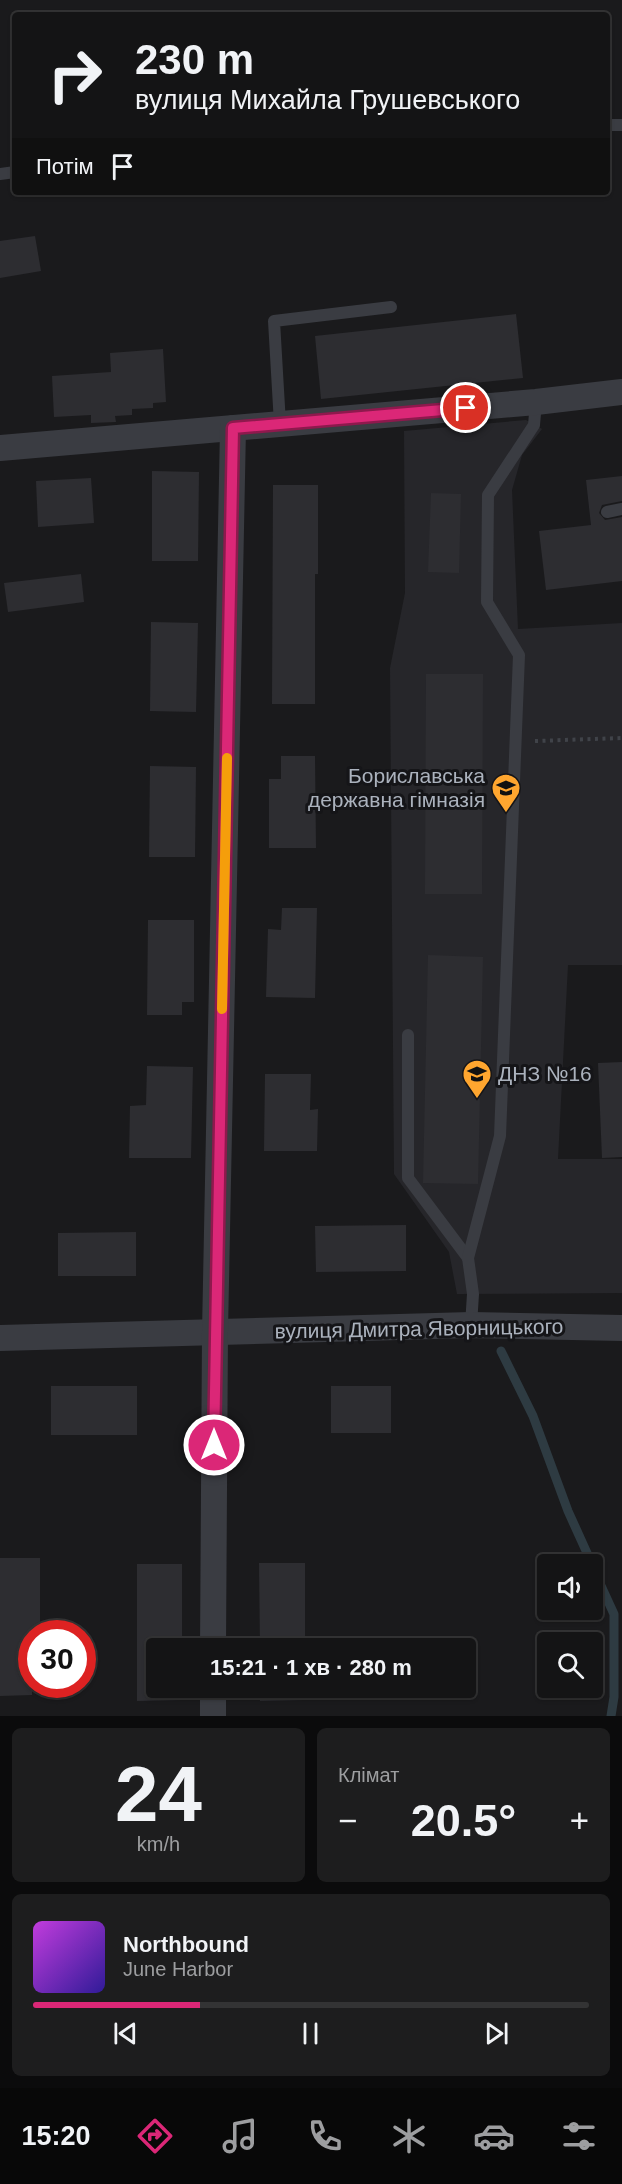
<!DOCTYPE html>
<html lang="uk">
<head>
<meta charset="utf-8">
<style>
	body { margin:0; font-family:Arial,sans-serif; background:#1d1d1e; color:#f1f3f6; height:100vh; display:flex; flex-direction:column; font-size:22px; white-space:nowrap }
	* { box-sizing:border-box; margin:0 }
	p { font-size:20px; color:#9d9ea0 }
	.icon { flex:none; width:33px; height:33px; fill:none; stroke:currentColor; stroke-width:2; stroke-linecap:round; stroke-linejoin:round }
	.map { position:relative; height:1716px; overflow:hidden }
	.side { display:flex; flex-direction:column; gap:12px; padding:12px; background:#0b0b0c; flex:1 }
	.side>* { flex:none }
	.hud { position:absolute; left:12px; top:12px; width:598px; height:183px; border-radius:6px; box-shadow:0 2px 4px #0004,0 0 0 2px #333334; background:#141415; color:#f1f3f6; overflow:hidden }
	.controls { position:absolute; left:537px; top:1554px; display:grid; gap:12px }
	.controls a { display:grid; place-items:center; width:66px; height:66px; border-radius:6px; background:#141415; box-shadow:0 2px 4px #0004,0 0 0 2px #333334; font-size:30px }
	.speed { position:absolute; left:18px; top:1620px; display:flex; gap:12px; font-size:30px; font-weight:700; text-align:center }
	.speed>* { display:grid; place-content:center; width:78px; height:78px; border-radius:50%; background:#141415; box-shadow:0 2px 4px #0004,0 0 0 2px #333334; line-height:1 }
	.speed .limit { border:9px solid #d22; background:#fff; color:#111 }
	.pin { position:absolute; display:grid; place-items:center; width:51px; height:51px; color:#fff; margin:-26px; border:3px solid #fff; border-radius:50%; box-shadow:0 2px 6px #0007 }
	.me { position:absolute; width:66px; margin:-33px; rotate:0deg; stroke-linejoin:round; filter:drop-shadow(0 0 4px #0008) }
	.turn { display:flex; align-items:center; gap:21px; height:126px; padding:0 24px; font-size:27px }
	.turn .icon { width:78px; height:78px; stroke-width:2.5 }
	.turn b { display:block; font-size:42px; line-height:51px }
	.then { display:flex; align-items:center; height:57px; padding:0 24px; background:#0003; gap:12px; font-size:22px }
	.big { font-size:45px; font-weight:600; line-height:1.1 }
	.side .card { flex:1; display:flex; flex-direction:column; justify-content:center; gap:9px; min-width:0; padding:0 21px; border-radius:9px; background:#1d1d1e }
	.side .dial { align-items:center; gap:0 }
	.dial b { font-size:78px; line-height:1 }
	.song { display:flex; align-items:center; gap:18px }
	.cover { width:72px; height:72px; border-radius:9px; background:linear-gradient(135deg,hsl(290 70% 55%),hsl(250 70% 35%)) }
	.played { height:6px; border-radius:3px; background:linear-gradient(90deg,#db2777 30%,#333334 30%) }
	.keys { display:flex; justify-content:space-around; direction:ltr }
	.heat { display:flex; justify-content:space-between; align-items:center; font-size:33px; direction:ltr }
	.side .tiles { flex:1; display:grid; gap:12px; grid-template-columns:1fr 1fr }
	.card:last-child { grid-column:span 2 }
	.trip { position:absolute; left:146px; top:1638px; width:330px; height:60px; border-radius:6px; background:#141415; box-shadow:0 2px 4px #0004,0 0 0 2px #333334; font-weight:600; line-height:60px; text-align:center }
	.tab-bar { display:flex; height:96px; justify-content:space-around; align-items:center; background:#080808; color:#9d9ea0 }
	.tab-bar .icon { width:42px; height:42px }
	.tab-bar .on { color:#db2777 }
	.tab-bar b { font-size:27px; color:#f1f3f6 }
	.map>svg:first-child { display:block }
	.built { fill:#26262a }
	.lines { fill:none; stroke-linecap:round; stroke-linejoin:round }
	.stream { stroke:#2e3b42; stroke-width:9 }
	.building { fill:#2d2d31 }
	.path { stroke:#404349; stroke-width:4; stroke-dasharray:3 4.5; stroke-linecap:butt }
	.service { stroke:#3a3c42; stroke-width:12 }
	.minor { stroke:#3a3c42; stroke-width:26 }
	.route-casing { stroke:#8e194d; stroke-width:15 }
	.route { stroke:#db2777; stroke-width:10 }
	.slow { stroke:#f59e0b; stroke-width:10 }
	.labels { text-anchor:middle; stroke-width:6; stroke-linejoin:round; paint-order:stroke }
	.poi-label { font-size:21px; fill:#abb2bd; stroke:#151518; text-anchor:end }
	.street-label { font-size:21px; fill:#abb2bd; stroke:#151518 }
</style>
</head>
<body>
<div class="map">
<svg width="622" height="1716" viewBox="0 0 622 1716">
	<rect width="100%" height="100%" fill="#1a1a1c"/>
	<!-- built -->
	<path class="built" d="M526,420L542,429L522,455L512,490L518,629L622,623V965H568L558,1159H622V1293L457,1294L449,1252L394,1174L390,668L405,593L404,431Z"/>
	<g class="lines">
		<!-- stream -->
		<g class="stream">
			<path d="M501,1351L533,1416L568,1511L592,1564"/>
			<path d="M592,1566L614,1614V1697L611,1716"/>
		</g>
	</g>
	<!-- building -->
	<g class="building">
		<path d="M35,236L41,271L0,278V241Z"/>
		<path d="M516,314L523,378L321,399L315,336Z"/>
		<path d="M163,349L166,402L153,403V408L132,409V415L115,416L116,422L91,423V415L54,417L52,376L111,372L110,353Z"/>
		<path d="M152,471L199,472L198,561H152Z"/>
		<path d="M622,476V501L602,505L599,513L605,520L622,517V581L546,590L539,531L591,525L586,480Z"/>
		<path d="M91,478L94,523L38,527L36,481Z"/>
		<path d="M273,485H318V574H315V704H272Z"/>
		<path d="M431,493L461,494L459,573L428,572Z"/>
		<path d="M81,574L84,602L8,612L4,583Z"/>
		<path d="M151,622L198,623L196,712L150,711Z"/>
		<path d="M426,674H483L482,894H425Z"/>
		<path d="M281,756H315L316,848H269V779H281Z"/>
		<path d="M150,766L196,767L195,857H149Z"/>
		<path d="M282,908H317L315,998L266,997L268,929L281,930Z"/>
		<path d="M148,920H194V1002H182V1015H147Z"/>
		<path d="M428,955L483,957L478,1184L423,1183Z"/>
		<path d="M622,1062V1157L602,1158L598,1063Z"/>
		<path d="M147,1066L193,1067L191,1158H129L130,1106L146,1105Z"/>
		<path d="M265,1074H311L310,1110L318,1109L317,1151H264Z"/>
		<path d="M406,1225V1271L316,1272L315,1226Z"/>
		<path d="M136,1232V1276H58V1233Z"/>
		<rect x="51" y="1386" width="86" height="49"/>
		<rect x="331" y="1386" width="60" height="47"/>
		<path d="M0,1558H40V1634H32V1695L0,1696Z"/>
		<path d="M259,1563H305V1648H260Z"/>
		<path d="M137,1564H182V1648H156V1688H183V1700L137,1701Z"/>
		<path d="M260,1688H305V1700L260,1701Z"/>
	</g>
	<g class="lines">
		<!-- path -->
		<path class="path" d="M535,741L622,738"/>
		<!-- service -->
		<g class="service">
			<path d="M608,125H622"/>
			<path d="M0,174L15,172"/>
			<path d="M280,424L274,321L391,307"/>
			<path d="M607,512L622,509"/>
			<path d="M408,1035V1178L468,1258"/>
			<path d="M471,1325L473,1294L468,1258L500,1136L519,655L487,602L488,495L534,425L536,402"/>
		</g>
		<!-- minor -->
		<g class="minor">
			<path d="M0,448L536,402L622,392"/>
			<path d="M0,1338L471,1325L622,1328"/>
			<path d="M213,1648L215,1332L233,428"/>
			<path d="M213,1716V1688"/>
		</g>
	</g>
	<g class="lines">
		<!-- route casing -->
		<g class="route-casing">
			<path id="route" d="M214,1445L233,428L466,408"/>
		</g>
		<!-- route -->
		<use href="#route" class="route"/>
		<!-- slow -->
		<path class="slow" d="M222,1009L227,758"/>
	</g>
	<!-- icons -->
	<defs>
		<g id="school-pin" transform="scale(1.5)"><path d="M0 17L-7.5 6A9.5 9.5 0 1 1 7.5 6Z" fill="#ffa62f" stroke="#151518"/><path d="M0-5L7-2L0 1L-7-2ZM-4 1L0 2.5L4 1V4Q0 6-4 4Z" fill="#111"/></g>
	</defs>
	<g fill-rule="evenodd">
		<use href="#school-pin" x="506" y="788"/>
		<use href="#school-pin" x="477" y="1074"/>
	</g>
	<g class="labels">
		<!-- poi labels -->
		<g class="poi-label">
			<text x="485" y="783">Бориславська<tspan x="485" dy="24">державна гімназія</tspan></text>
			<text x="498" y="1081" text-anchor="start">ДНЗ №16</text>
		</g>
		<!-- street labels -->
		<g class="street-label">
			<text transform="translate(419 1329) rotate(-1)" y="7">вулиця Дмитра Яворницького</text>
		</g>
	</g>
</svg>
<div class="controls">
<a><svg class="icon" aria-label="sound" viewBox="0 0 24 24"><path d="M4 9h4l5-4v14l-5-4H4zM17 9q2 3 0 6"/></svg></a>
<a><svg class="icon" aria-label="search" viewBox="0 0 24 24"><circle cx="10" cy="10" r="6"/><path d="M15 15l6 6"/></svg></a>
</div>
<div class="speed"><div class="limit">30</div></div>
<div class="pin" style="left:466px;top:408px;background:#d93025"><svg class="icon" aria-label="arrive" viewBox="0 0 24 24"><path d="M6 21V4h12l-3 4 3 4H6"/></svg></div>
<svg class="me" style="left:214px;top:1445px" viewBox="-20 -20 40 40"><circle r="17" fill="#db2777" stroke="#fff" stroke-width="3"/><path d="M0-11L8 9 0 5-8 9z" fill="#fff"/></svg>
<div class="trip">15:21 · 1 хв · 280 m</div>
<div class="hud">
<div class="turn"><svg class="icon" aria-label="right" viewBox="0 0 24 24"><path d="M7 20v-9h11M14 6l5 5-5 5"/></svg><div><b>230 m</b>вулиця Михайла Грушевського</div></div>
<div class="then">Потім<svg class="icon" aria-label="arrive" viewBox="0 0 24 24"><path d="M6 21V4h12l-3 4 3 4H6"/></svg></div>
</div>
</div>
<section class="side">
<div class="tiles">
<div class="card dial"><b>24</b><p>km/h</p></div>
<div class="card"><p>Клімат</p>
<div class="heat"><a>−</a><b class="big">20.5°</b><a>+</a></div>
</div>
<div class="card">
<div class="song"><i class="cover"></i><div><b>Northbound</b><p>June Harbor</p></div></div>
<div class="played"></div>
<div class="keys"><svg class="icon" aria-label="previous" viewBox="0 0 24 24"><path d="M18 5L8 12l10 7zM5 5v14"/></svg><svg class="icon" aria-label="pause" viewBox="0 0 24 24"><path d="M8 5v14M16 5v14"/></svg><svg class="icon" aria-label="next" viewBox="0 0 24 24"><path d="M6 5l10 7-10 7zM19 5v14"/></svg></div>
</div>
</div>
</section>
<nav class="tab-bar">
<b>15:20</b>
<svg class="icon on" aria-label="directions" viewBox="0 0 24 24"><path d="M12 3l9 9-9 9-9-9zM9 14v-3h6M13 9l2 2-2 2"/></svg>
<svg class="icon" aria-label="music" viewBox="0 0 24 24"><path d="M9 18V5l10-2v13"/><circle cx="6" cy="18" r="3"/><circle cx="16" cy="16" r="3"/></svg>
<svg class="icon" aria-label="phone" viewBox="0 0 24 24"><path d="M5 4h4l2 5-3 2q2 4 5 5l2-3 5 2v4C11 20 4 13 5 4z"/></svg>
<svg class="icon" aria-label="climate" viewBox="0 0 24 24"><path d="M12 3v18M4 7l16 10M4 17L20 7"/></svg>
<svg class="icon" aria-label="car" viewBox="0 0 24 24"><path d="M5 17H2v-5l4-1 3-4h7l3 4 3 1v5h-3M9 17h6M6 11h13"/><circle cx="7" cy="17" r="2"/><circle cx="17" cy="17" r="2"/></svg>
<svg class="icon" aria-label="filters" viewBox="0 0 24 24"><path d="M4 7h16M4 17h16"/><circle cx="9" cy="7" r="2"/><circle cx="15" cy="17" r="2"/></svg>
</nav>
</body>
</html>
